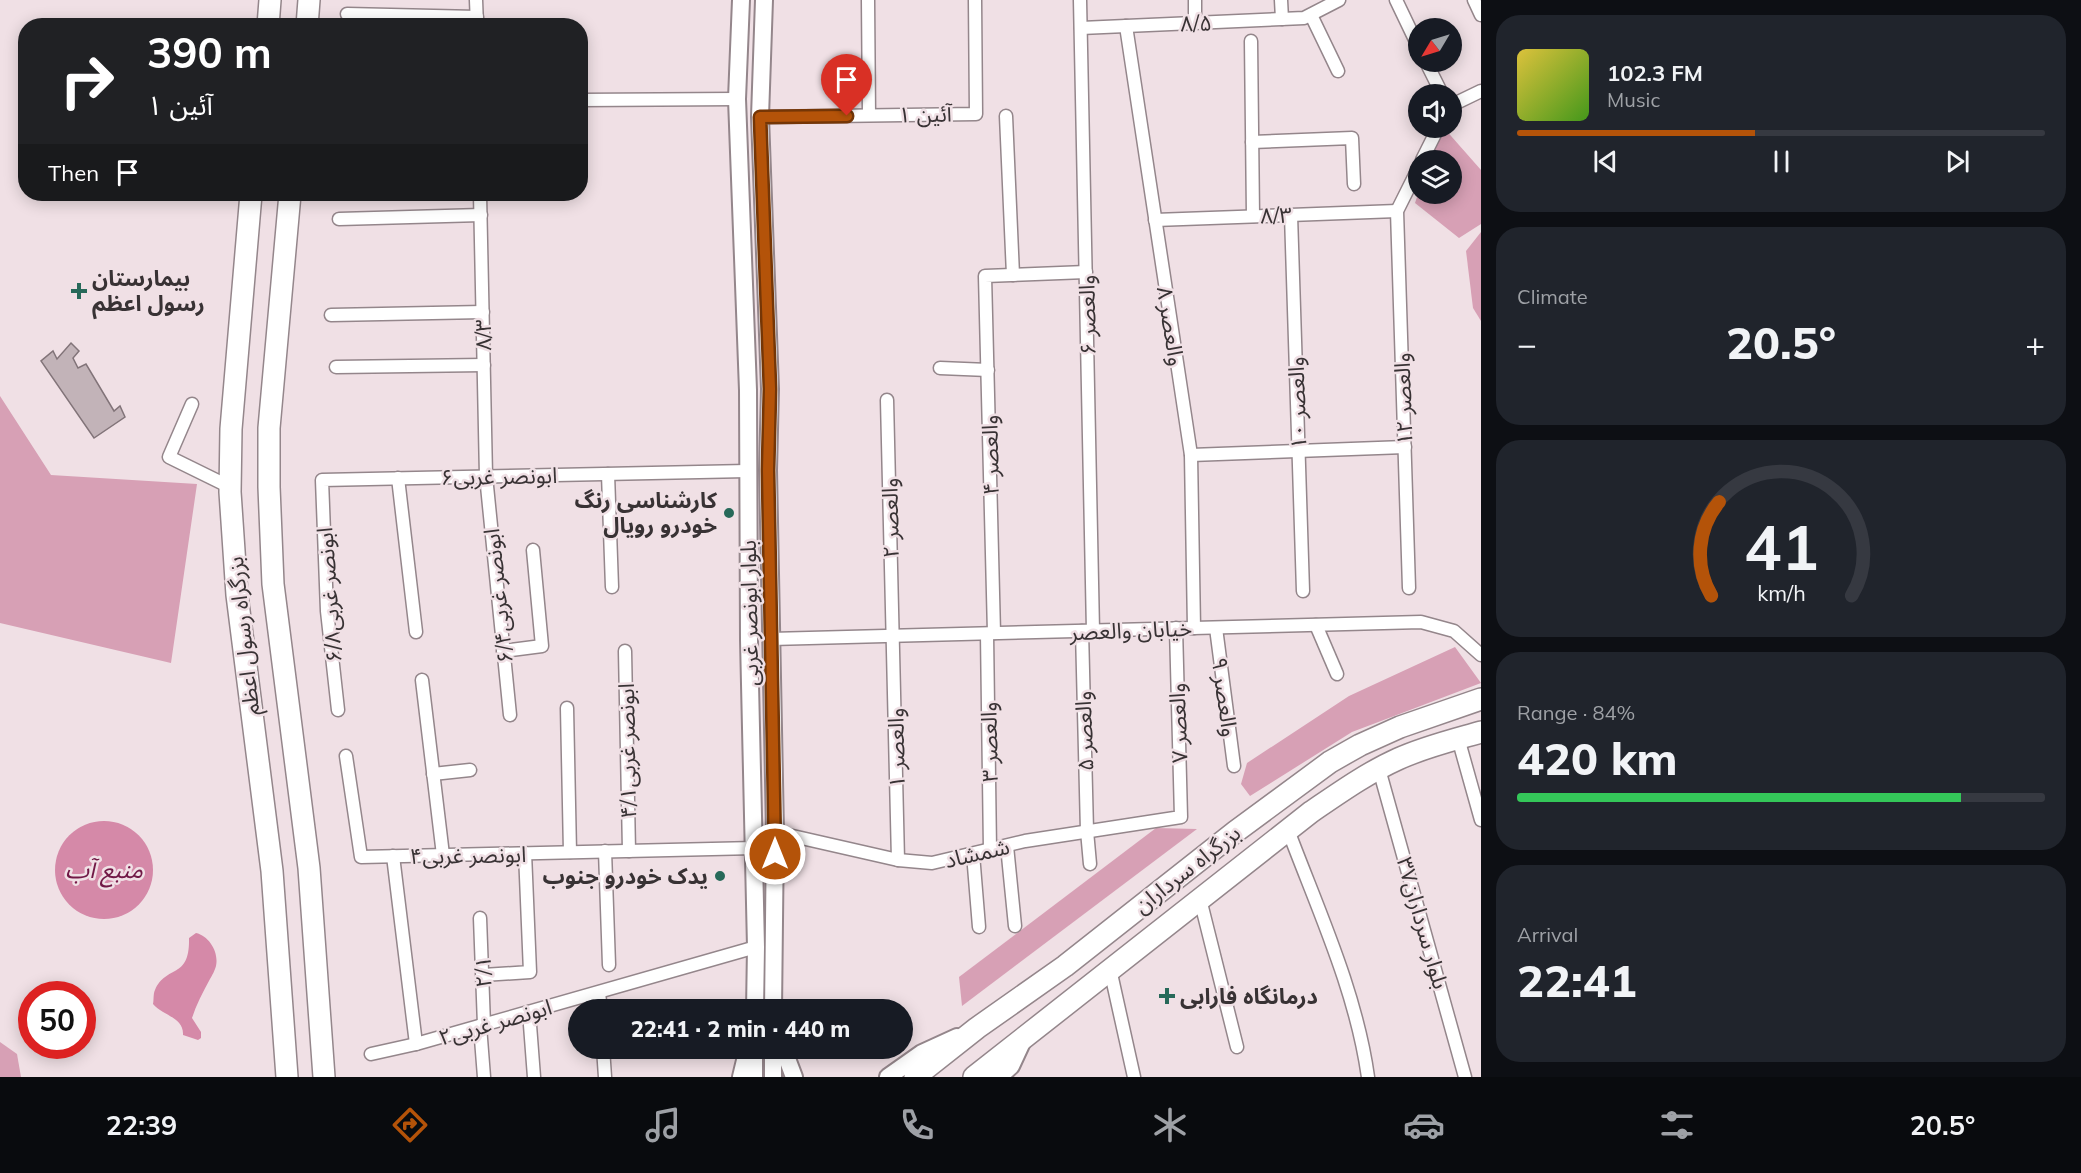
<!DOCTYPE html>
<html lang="en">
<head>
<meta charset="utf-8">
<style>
	body { margin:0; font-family:Mulish,"Noto Sans Arabic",sans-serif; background:#20242c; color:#f1f3f6; height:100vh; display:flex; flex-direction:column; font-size:22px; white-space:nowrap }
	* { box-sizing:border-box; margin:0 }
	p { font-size:20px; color:#9ea1a6 }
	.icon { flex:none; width:33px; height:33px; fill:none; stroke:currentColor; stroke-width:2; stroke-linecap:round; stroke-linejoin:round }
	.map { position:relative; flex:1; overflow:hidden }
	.panel { display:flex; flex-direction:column; gap:15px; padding:15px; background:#0d0f14; width:600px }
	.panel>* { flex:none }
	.hud { position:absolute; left:18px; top:18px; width:570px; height:183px; border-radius:24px; box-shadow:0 3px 15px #0003; background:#202124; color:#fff; overflow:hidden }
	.needle { width:39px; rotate:232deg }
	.fabs { position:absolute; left:1408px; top:18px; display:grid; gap:12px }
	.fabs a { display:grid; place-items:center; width:54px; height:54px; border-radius:50%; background:#171b24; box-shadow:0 3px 15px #0003; font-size:30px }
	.speed { position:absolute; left:18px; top:981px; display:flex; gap:12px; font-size:30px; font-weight:700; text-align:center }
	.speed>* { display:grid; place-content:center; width:78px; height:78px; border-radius:50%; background:#171b24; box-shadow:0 3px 15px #0003; line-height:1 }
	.speed .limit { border:9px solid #d22; background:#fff; color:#111 }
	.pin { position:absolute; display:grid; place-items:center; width:51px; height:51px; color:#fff; margin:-62px -26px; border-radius:50% 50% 50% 0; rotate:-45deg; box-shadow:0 0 6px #0007 }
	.pin .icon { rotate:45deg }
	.me { position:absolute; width:66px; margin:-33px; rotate:0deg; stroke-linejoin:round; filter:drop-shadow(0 0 4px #0008) }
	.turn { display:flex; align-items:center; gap:21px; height:126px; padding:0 30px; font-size:27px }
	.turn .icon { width:78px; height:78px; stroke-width:2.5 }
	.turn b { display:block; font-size:42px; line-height:51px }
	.then { display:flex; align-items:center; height:57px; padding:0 30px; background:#0003; gap:12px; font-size:22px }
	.big { font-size:45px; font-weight:800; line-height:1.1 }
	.panel .widget { flex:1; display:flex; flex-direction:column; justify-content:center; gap:9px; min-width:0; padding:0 21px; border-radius:24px; background:#20242c }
	.panel .dial { align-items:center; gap:0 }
	.dial svg { height:156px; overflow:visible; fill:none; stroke:#363941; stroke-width:7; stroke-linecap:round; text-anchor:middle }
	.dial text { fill:#f1f3f6; stroke:none }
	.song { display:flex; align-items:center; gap:18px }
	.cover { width:72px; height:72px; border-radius:9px; background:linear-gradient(135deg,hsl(50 70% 55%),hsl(100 70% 35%)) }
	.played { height:6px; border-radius:3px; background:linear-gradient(90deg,#b45309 45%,#363941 45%) }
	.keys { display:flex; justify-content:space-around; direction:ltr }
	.heat { display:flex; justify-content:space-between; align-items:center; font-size:33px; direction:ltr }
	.charge { height:9px; border-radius:4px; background:linear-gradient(90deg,#34c759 84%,#363941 0) }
	.trip { position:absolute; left:568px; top:999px; width:345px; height:60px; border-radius:30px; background:#171b24; box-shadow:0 3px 15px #0003; font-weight:800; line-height:60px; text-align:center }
	.dock { display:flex; height:96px; justify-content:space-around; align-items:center; background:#090b0e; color:#9ea1a6 }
	.dock .icon { width:42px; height:42px }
	.dock .current { color:#b45309 }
	.dock b { font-size:27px; color:#f1f3f6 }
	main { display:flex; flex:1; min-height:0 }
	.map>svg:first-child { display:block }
	.green { fill:#d7a0b5 }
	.water { fill:#d589a8 }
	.building { fill:#c2b3b8; stroke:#827479; stroke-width:1.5 }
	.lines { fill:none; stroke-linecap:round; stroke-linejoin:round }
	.street-casing { stroke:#94868b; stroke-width:15 }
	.secondary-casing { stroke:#94868b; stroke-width:20 }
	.highway-casing { stroke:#94868b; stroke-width:24 }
	.street { stroke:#fff; stroke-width:12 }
	.secondary { stroke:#fff; stroke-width:16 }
	.highway { stroke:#fff; stroke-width:21 }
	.route-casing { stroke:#753606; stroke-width:15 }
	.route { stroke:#b45309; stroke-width:10 }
	.poi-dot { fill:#276959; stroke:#f0e0e5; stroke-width:2 }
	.labels { text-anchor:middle; stroke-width:5; stroke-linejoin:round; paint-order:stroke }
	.street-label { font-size:22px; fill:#383234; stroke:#f0e0e5 }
	.poi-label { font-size:22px; font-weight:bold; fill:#383234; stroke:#f0e0e5; text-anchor:start }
	.water-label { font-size:24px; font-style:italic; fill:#711846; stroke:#f0e0e5 }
</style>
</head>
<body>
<main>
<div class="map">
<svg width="1481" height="1077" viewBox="0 0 1481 1077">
	<rect width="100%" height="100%" fill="#f0e0e5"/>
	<!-- green -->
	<g class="green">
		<path d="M1439,128H1444L1481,170V224L1459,238L1415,203L1419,191V194H1452V160H1429Z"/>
		<path d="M1481,232V321L1473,308L1466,251Z"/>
		<path d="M0,396L51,475L197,484L171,663L0,623Z"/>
		<path d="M1455,647L1481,683L1352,732L1250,796L1241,784L1247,763L1349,696Z"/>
		<path d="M1156,828L1197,829L962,1006L959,977Z"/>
		<path d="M0,1042L17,1054L21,1077H0Z"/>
	</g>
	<!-- water -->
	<g class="water">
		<circle cx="104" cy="870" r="49"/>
		<path d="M196,933C209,936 219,952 216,966C215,970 212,976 210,979C203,992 196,1005 192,1018L201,1032V1038L198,1040L183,1035C184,1017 163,1016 153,1004C154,1000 153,994 155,990C167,964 190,980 189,938Z"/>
	</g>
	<!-- building -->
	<path class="building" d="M71,343L79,351L73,358L78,368L86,364L114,411L120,406L125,417L94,438L41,361L53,351L57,359Z"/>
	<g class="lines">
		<!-- street casing -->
		<g class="street-casing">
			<g id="street">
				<path d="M476,0L477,26"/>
				<path d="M868,0L869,115"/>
				<path d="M1080,0L1093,631"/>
				<path d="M1195,0V23"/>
				<path d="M1281,0L1282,19"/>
				<path d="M1396,0L1419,48"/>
				<path d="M1474,0L1481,15"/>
				<path d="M347,14L477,17"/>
				<path d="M1311,15L1338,71"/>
				<path d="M1126,26L1191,455L1194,628"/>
				<path d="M1081,28L1304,18L1339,0"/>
				<path d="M1251,41L1253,216"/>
				<path d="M1426,62L1442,94"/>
				<path d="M580,100L737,99"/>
				<path d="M1452,105L1481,91"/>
				<path d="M1006,116L1013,275"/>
				<path d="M760,117L976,114L975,0"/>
				<path d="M1252,142L1352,138L1354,184"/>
				<path d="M1422,160L1438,128"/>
				<path d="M480,194L486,476L510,715"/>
				<path d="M1291,215L1303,591"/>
				<path d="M339,219L481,215"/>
				<path d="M1155,220L1397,211"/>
				<path d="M331,315L483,312"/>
				<path d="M336,367L484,365"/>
				<path d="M940,368L988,370"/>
				<path d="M887,400L898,860"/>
				<path d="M192,404L169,457L230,487"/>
				<path d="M1191,455L1405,447"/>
				<path d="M608,474L612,587"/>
				<path d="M398,478L416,632"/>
				<path d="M1409,588L1397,211L1419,167"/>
				<path d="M1316,625L1337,674"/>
				<path d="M1216,628L1234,766"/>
				<path d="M1082,631L1087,831L1090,864"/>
				<path d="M994,633L985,276L1086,272"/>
				<path d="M987,634L990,850"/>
				<path d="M771,639L1421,622L1454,631L1481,655"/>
				<path d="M503,651L542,646L533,550"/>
				<path d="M625,651L629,851"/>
				<path d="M422,680L443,855"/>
				<path d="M567,708L570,852"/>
				<path d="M338,710L327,611L322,480L747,471"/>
				<path d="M1458,738L1481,820"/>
				<path d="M346,756L361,857L755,848"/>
				<path d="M1379,769L1465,1077"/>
				<path d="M433,774L470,770"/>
				<path d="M1288,830C1318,910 1356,991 1368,1077"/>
				<path d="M775,832L898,860L932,863L1025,841L1181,817L1176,628"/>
				<path d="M1007,846L1015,926"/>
				<path d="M605,851L609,965"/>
				<path d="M973,854L979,927"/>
				<path d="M393,856L416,1044"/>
				<path d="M1200,899L1237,1047"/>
				<path d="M480,918L484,1025"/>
				<path d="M1110,969L1134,1077"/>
				<path d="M483,975L530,972L525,853"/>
				<path d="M599,993L601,1010"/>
				<path d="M529,1012L534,1077"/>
				<path d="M480,1026L484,1077"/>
				<path d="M603,1048L605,1077"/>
				<path d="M371,1054L416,1044L756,947"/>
			</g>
		</g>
		<!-- secondary casing -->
		<g class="secondary-casing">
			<g id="secondary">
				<path d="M741,0L737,99L748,390L749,640L756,947L755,1010"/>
				<path d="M764,0L760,117L770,389L768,470L775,832L773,1010"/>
				<path d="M773,1048V1077"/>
				<path d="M783,1048L794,1077"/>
				<path d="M741,1077L748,1048"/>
				<path d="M754,1077V1049"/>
				<path d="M888,1077L922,1053L957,1037"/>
				<path d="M999,1077L1011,1066L1024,1038"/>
			</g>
		</g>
		<!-- highway casing -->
		<g class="highway-casing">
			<g id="highway">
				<path d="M268,26L270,0"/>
				<path d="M307,26L309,0"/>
				<path d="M251,194L231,429L230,492L237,595L272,871L287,1077"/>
				<path d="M290,194L269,428V487L273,584L309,868L324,1077"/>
				<path d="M915,1077L977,1028L1065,966L1235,832L1330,762L1360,745L1400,727L1481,699"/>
				<path d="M974,1077L1311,812C1339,793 1367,773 1398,759C1424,747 1453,740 1481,732"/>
			</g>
		</g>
		<!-- street -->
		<use href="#street" class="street"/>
		<!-- secondary -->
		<use href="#secondary" class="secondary"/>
		<!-- highway -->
		<use href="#highway" class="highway"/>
	</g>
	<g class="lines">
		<!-- route casing -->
		<g class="route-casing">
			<path id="route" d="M775,854L768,470L770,389L760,117L847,116"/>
		</g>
		<!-- route -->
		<use href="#route" class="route"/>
	</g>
	<!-- markers -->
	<g class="poi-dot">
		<path d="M76 282h6v6h6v6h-6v6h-6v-6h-6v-6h6z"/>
		<circle cx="729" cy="513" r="6"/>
		<circle cx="720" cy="876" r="6"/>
		<path d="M1164 987h6v6h6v6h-6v6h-6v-6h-6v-6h6z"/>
	</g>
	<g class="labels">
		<!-- street labels -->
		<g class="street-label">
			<text transform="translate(1196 23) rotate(-2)" y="8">۸/۵</text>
			<text transform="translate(925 114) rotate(-1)" y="8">آئین ۱</text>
			<text transform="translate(1276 215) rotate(-2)" y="8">۸/۳</text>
			<text transform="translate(1087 315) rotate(-91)" y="8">والعصر ۶</text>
			<text transform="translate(1171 326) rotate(81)" y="8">والعصر ۸</text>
			<text transform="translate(483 335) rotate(-91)" y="8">۸/۳</text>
			<text transform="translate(1403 399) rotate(-92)" y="8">والعصر ۱۲</text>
			<text transform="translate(1297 403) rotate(-92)" y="8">والعصر ۱۰</text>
			<text transform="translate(990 455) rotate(-91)" y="8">والعصر ۴</text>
			<text transform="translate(499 476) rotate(-1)" y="8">۶ابونصر غربی</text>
			<text transform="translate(890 518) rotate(-91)" y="8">والعصر ۲</text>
			<text transform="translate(329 595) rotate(-94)" y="8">۶/۸ابونصر غربی</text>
			<text transform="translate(498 596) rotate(-96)" y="8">۶/۴ابونصر غربی</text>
			<text transform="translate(749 613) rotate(-91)" y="8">بلوار ابونصر غربی</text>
			<text transform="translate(1131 630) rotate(-2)" y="8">خیابان والعصر</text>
			<text transform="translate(243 636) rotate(-96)" y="8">بزرگراه رسول اعظم</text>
			<text transform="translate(1225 697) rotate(82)" y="8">والعصر ۹</text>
			<text transform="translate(1178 723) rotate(-92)" y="8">والعصر ۷</text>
			<text transform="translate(1084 731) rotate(-92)" y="8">والعصر ۵</text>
			<text transform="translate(989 742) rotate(-91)" y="8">والعصر ۳</text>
			<text transform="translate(896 748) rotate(-91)" y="8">والعصر ۱</text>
			<text transform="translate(627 751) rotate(-91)" y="8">۴/۱ابونصر غربی</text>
			<text transform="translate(977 853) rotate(-13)" y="8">شمشاد</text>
			<text transform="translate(468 855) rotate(-1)" y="8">۴ابونصر غربی</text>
			<text transform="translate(1187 869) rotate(-38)" y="8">بزرگراه سرداران</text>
			<text transform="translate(1423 923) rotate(74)" y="8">بلوار سرداران۳۷</text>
			<text transform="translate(483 972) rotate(-92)" y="8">۲/۱</text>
			<text transform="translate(495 1022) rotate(-16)" y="8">۲ابونصر غربی</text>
		</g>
		<!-- poi labels -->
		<g class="poi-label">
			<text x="92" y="286">بیمارستان<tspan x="92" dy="25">رسول اعظم</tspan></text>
			<text x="717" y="508" text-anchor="end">کارشناسی رنگ<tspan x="717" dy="25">خودرو رویال</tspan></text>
			<text x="708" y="884" text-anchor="end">یدک خودرو جنوب</text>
			<text x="1180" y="1004">درمانگاه فارابی</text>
		</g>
		<!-- water labels -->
		<g class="water-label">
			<text x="104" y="878">منبع آب</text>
		</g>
	</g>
</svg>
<div class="fabs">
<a><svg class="needle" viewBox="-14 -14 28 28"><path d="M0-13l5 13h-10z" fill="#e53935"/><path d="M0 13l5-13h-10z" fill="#9ea1a6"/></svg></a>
<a><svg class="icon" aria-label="sound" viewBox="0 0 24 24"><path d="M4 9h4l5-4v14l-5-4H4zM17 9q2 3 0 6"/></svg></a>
<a><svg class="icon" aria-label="layers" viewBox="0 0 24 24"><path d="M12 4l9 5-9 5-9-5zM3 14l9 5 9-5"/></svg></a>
</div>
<div class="speed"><div class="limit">50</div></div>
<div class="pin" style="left:847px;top:116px;background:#d93025"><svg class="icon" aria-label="arrive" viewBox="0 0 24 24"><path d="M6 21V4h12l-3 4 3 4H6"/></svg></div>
<svg class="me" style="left:775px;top:854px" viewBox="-20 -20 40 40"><circle r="17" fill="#b45309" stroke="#fff" stroke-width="3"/><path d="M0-11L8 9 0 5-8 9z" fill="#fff"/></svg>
<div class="trip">22:41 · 2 min · 440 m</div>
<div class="hud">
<div class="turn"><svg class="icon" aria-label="right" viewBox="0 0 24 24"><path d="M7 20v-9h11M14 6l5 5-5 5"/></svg><div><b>390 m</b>آئین ۱</div></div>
<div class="then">Then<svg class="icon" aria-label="arrive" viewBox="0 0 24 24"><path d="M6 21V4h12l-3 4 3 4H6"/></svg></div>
</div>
</div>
<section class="panel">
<div class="widget">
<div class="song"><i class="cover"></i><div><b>102.3 FM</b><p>Music</p></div></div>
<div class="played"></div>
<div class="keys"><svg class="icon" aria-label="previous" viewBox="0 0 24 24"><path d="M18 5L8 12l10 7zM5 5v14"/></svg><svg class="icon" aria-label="pause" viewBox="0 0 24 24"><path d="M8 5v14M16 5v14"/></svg><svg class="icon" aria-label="next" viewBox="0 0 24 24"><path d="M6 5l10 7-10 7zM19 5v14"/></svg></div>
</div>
<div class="widget"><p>Climate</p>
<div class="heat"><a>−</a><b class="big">20.5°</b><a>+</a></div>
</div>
<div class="widget dial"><svg viewBox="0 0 100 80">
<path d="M14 69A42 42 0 1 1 86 69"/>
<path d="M14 69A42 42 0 0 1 18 21" stroke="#b45309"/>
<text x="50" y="56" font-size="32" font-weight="700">41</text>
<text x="50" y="72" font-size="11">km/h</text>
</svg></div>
<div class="widget"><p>Range · 84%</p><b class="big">420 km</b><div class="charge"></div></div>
<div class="widget"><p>Arrival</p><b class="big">22:41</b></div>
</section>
</main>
<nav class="dock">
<b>22:39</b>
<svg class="icon current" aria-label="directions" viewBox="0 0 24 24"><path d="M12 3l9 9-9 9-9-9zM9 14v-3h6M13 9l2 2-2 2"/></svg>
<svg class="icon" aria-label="music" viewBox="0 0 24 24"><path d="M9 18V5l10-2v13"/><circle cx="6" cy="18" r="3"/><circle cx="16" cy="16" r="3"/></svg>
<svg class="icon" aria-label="phone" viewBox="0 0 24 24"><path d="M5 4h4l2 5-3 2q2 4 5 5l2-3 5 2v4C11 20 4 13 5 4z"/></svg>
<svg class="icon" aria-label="climate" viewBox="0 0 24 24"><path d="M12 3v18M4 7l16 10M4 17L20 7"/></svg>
<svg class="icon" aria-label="car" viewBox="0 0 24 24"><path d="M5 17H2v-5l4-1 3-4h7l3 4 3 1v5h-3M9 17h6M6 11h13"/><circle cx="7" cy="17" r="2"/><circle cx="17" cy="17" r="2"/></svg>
<svg class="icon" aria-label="filters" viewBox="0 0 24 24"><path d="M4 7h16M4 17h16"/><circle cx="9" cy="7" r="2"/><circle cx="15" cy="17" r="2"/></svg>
<b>20.5°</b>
</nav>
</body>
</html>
